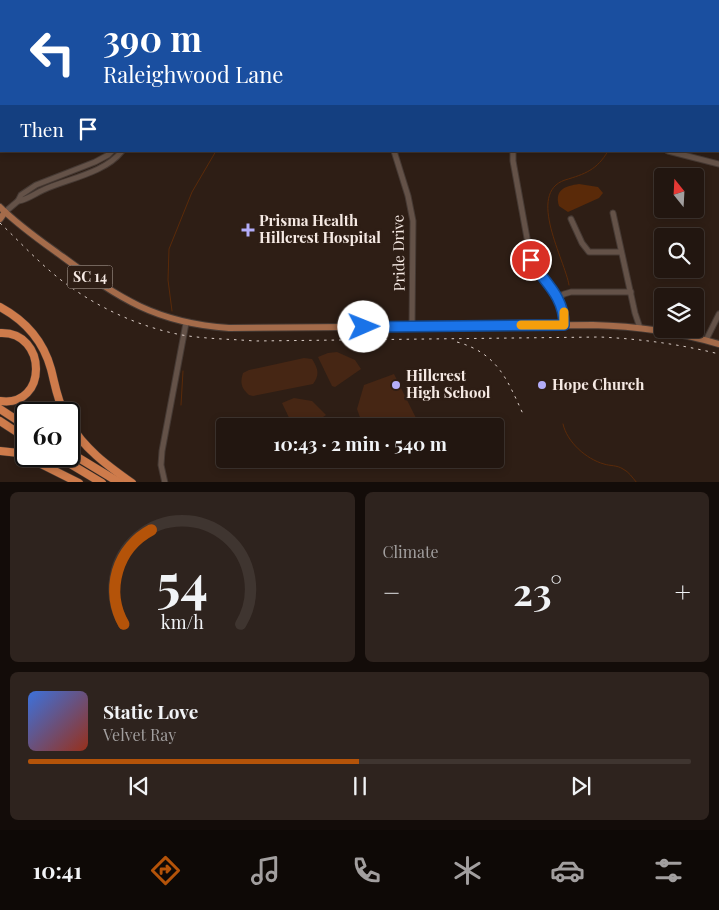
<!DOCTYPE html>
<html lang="en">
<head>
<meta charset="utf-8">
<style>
	body { margin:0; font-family:"Playfair Display",serif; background:#2e231e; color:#f1f3f6; height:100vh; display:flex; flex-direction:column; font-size:19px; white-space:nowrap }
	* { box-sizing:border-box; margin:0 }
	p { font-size:16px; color:#a29f9f }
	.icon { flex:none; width:28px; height:28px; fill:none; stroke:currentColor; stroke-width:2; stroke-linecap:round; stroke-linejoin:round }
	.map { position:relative; height:482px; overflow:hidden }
	.side { display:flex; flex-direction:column; gap:10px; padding:10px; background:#130c09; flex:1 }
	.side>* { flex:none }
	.top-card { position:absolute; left:0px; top:0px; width:720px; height:152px; box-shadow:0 2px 8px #0003,0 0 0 1px #3f3530; background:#1a4fa0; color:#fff; overflow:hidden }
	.needle { width:32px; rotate:342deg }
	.controls { position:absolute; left:654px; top:168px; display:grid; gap:10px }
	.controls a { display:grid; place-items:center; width:50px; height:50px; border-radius:5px; background:#221610; box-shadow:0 2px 8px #0003,0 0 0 1px #3f3530; font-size:25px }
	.speed { position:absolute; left:15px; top:402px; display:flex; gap:10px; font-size:25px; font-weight:700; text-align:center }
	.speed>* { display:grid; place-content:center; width:65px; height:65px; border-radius:50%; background:#221610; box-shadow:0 2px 8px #0003,0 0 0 1px #3f3530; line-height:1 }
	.speed .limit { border:2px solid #111; border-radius:8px; background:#fff; color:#111 }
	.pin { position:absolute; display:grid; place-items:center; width:42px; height:42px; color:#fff; margin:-21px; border:2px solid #fff; border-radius:50%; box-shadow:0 1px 5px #0007 }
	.me { position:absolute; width:55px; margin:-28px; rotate:89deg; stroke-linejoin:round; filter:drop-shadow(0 0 4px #0008) }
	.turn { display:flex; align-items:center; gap:18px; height:105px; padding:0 20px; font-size:22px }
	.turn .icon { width:65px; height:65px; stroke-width:2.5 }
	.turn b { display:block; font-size:35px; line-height:42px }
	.then { display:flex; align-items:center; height:48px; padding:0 20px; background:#0003; gap:10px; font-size:19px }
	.big { font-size:38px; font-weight:700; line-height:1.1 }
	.side .card { flex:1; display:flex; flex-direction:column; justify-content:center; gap:8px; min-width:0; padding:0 18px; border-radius:8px; background:#2e231e }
	.side .dial { align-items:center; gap:0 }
	.dial svg { height:130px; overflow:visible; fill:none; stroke:#3f3530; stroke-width:7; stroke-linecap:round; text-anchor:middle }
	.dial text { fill:#f1f3f6; stroke:none }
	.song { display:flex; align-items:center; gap:15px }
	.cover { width:60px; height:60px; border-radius:8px; background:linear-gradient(135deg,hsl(220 70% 55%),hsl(10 70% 35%)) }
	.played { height:5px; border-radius:2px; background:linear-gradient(90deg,#b45309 50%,#3f3530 50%) }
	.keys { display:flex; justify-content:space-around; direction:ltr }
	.heat { display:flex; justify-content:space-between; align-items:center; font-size:28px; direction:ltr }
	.side .tiles { flex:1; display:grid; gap:10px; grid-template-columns:1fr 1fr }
	.card:last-child { grid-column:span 2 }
	.trip { position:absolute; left:216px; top:418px; width:288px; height:50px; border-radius:5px; background:#221610; box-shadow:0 2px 8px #0003,0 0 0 1px #3f3530; font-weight:700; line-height:50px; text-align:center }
	.tabs { display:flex; height:80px; justify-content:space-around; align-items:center; background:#0e0906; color:#a29f9f }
	.tabs .icon { width:35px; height:35px }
	.tabs .selected { color:#b45309 }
	.tabs b { font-size:22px; color:#f1f3f6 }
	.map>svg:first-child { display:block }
	.green { fill:#462614 }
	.water { fill:#5a2a09 }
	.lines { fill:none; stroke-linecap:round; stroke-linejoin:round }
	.stream { stroke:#5a2a09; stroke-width:1 }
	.minor-casing { stroke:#463a34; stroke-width:7 }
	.major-casing { stroke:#463a34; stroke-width:8 }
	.highway-casing { stroke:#463a34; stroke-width:9 }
	.minor { stroke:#645248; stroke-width:5 }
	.major { stroke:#a46b4a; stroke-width:6 }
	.highway { stroke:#ce7b4b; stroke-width:8 }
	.rail { stroke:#dccfc9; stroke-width:1; stroke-dasharray:2.5 5; stroke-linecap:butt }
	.route-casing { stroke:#114b97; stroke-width:12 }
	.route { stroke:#1a73e8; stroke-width:9 }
	.slow { stroke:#f59e0b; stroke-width:9 }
	.poi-dot { fill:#b3adf9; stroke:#2e1e15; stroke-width:2 }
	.labels { text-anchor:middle; stroke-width:5; stroke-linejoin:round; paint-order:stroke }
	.shield { fill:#2e1e15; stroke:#b9aca5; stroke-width:1 }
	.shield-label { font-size:14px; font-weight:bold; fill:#f5e9e3 }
	.poi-label { font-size:15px; font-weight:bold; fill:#f5e9e3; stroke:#2e1e15; text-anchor:start }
	.street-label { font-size:15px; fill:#f5e9e3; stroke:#2e1e15 }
</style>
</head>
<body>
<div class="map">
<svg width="719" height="483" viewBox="0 0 719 483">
	<rect width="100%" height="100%" fill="#2e1e15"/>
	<!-- green -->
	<g class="green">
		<path d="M337,352L355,360L361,369L335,387L332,386L318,357L328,353Z"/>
		<path d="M304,358L312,359C318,368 320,375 313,384L253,396L249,395C241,388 240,383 243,373L249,370Z"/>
		<path d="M394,374L416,418L402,426H363L357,409L364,385Z"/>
		<path d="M294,398L312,401L326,415L310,426H293L282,403Z"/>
	</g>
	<!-- water -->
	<path class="water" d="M579,184L598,187L603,193L599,198L568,212L559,206C554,190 565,186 579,184Z"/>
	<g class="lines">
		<!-- stream -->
		<g class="stream">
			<path d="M3,0L4,1"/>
			<path d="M663,0L664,1"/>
			<path d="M318,1L319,0"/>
			<path d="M569,285C565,260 526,193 565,180C585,174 597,170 608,151"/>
			<path d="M172,311L168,280L169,249L192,192L216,151"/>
			<path d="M181,405L183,371"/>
			<path d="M563,424C567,442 586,459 604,464C610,466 617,465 623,469C629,472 632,477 637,483"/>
		</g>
		<!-- minor casing -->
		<g class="minor-casing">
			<g id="minor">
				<path d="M69,0L73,1"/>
				<path d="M100,0V1"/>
				<path d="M501,0L503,1"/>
				<path d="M561,0V1"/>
				<path d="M607,0L608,1"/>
				<path d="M192,1L193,0"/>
				<path d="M719,3V6"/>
				<path d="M394,151L408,196L413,221L412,327"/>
				<path d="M513,151V161L531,260L534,266C549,287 564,298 564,325"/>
				<path d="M668,151L719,164"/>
				<path d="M18,201C27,200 34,194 43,190C67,179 105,173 122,151"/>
				<path d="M5,212L18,201L21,195L36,185L95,162L108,155L112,151"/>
				<path d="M613,213L635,313L640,328"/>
				<path d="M571,219L582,243L589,252H621"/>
				<path d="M558,298L564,294L571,292H631"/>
				<path d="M706,340L719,314"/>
				<path d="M165,483L161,465L162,451L186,323"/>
			</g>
		</g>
		<!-- major casing -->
		<g class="major-casing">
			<g id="major">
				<path d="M0,207C19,226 41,241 63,257C120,299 156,323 229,328L593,325C636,326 678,332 719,344"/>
				<path d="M0,219L5,212"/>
			</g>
		</g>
		<!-- highway casing -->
		<g class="highway-casing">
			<g id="highway">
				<path d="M0,307C26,321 43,340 51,369C55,384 57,400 65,414"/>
				<path d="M0,333C48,331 48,408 0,401"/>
				<path d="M0,409L26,426"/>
				<path d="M0,421L26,438"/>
				<path d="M69,422C83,448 108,466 132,483"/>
				<path d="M0,451L19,453L79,483"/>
				<path d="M69,452L120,483"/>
				<path d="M57,456L102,483"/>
			</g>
		</g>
		<!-- minor -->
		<use href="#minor" class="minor"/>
		<!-- major -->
		<use href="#major" class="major"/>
		<!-- highway -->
		<use href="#highway" class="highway"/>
		<!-- rail -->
		<g class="rail">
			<path d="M0,223C20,242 39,263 61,280C96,307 139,327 182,335C206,339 230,339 255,341L600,337C641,339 679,344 719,354"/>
			<path d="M457,342C497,353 507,379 523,414"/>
		</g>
	</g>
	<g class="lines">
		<!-- route casing -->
		<g class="route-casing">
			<path id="route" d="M364,327L564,325C564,299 549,286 534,266L531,260"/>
		</g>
		<!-- route -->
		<use href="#route" class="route"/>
		<!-- slow -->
		<path class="slow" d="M521,325H564V312"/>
	</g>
	<!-- markers -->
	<g class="poi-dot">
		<path d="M245.5 222.5h5v5h5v5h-5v5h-5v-5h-5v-5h5z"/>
		<circle cx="396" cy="385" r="5"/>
		<circle cx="542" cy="385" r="5"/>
	</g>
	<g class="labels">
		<!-- shield labels -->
		<rect class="shield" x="67.5" y="265.5" width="45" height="23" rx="4"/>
		<g class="shield-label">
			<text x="90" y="282">SC 14</text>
		</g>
		<!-- poi labels -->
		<g class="poi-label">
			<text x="259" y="226">Prisma Health<tspan x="259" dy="17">Hillcrest Hospital</tspan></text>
			<text x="406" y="381">Hillcrest<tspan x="406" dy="17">High School</tspan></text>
			<text x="552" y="390">Hope Church</text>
		</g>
		<!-- street labels -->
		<g class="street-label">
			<text transform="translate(399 253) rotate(-91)" y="5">Pride Drive</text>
		</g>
	</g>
</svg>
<div class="controls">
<a><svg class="needle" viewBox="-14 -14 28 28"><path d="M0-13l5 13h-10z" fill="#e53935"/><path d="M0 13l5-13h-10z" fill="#a29f9f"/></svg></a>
<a><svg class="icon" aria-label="search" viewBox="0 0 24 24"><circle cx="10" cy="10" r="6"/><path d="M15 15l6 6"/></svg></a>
<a><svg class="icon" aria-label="layers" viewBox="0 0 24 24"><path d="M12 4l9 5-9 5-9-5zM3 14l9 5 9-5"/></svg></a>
</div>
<div class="speed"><div class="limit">60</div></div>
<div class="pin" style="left:531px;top:260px;background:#d93025"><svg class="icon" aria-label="arrive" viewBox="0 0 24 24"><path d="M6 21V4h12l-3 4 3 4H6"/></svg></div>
<svg class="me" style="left:364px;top:327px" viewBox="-20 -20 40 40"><circle r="19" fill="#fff"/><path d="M0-13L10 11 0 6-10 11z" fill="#1a73e8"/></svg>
<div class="trip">10:43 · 2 min · 540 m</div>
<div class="top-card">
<div class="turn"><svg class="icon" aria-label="left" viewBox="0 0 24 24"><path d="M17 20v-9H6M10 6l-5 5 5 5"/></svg><div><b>390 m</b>Raleighwood Lane</div></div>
<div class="then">Then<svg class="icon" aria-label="arrive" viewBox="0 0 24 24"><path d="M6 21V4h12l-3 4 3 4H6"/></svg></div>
</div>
</div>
<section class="side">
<div class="tiles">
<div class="card dial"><svg viewBox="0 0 100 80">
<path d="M14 69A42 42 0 1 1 86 69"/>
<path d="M14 69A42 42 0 0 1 31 11" stroke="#b45309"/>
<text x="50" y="56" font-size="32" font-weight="700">54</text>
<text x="50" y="72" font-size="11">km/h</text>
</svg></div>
<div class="card"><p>Climate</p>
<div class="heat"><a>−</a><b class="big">23°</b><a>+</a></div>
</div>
<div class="card">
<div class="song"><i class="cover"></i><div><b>Static Love</b><p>Velvet Ray</p></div></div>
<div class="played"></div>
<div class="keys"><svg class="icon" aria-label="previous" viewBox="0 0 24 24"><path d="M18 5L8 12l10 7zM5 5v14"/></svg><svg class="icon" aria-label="pause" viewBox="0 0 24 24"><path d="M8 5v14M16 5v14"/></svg><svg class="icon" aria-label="next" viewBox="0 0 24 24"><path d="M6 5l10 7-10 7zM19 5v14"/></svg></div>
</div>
</div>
</section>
<nav class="tabs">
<b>10:41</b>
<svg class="icon selected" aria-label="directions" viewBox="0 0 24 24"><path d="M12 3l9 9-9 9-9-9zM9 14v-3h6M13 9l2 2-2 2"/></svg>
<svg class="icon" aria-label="music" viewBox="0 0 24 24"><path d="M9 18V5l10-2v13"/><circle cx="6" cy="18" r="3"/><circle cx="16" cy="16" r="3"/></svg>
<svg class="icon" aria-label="phone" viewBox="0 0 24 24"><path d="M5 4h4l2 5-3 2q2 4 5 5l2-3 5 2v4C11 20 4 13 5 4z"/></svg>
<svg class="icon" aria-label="climate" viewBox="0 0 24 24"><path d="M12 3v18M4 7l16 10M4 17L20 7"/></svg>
<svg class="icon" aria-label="car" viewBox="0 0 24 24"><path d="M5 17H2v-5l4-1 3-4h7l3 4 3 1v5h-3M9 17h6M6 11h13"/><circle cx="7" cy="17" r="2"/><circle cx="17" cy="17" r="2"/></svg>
<svg class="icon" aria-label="filters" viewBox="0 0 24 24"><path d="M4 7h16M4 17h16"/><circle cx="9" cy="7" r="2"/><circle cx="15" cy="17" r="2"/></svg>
</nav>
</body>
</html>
